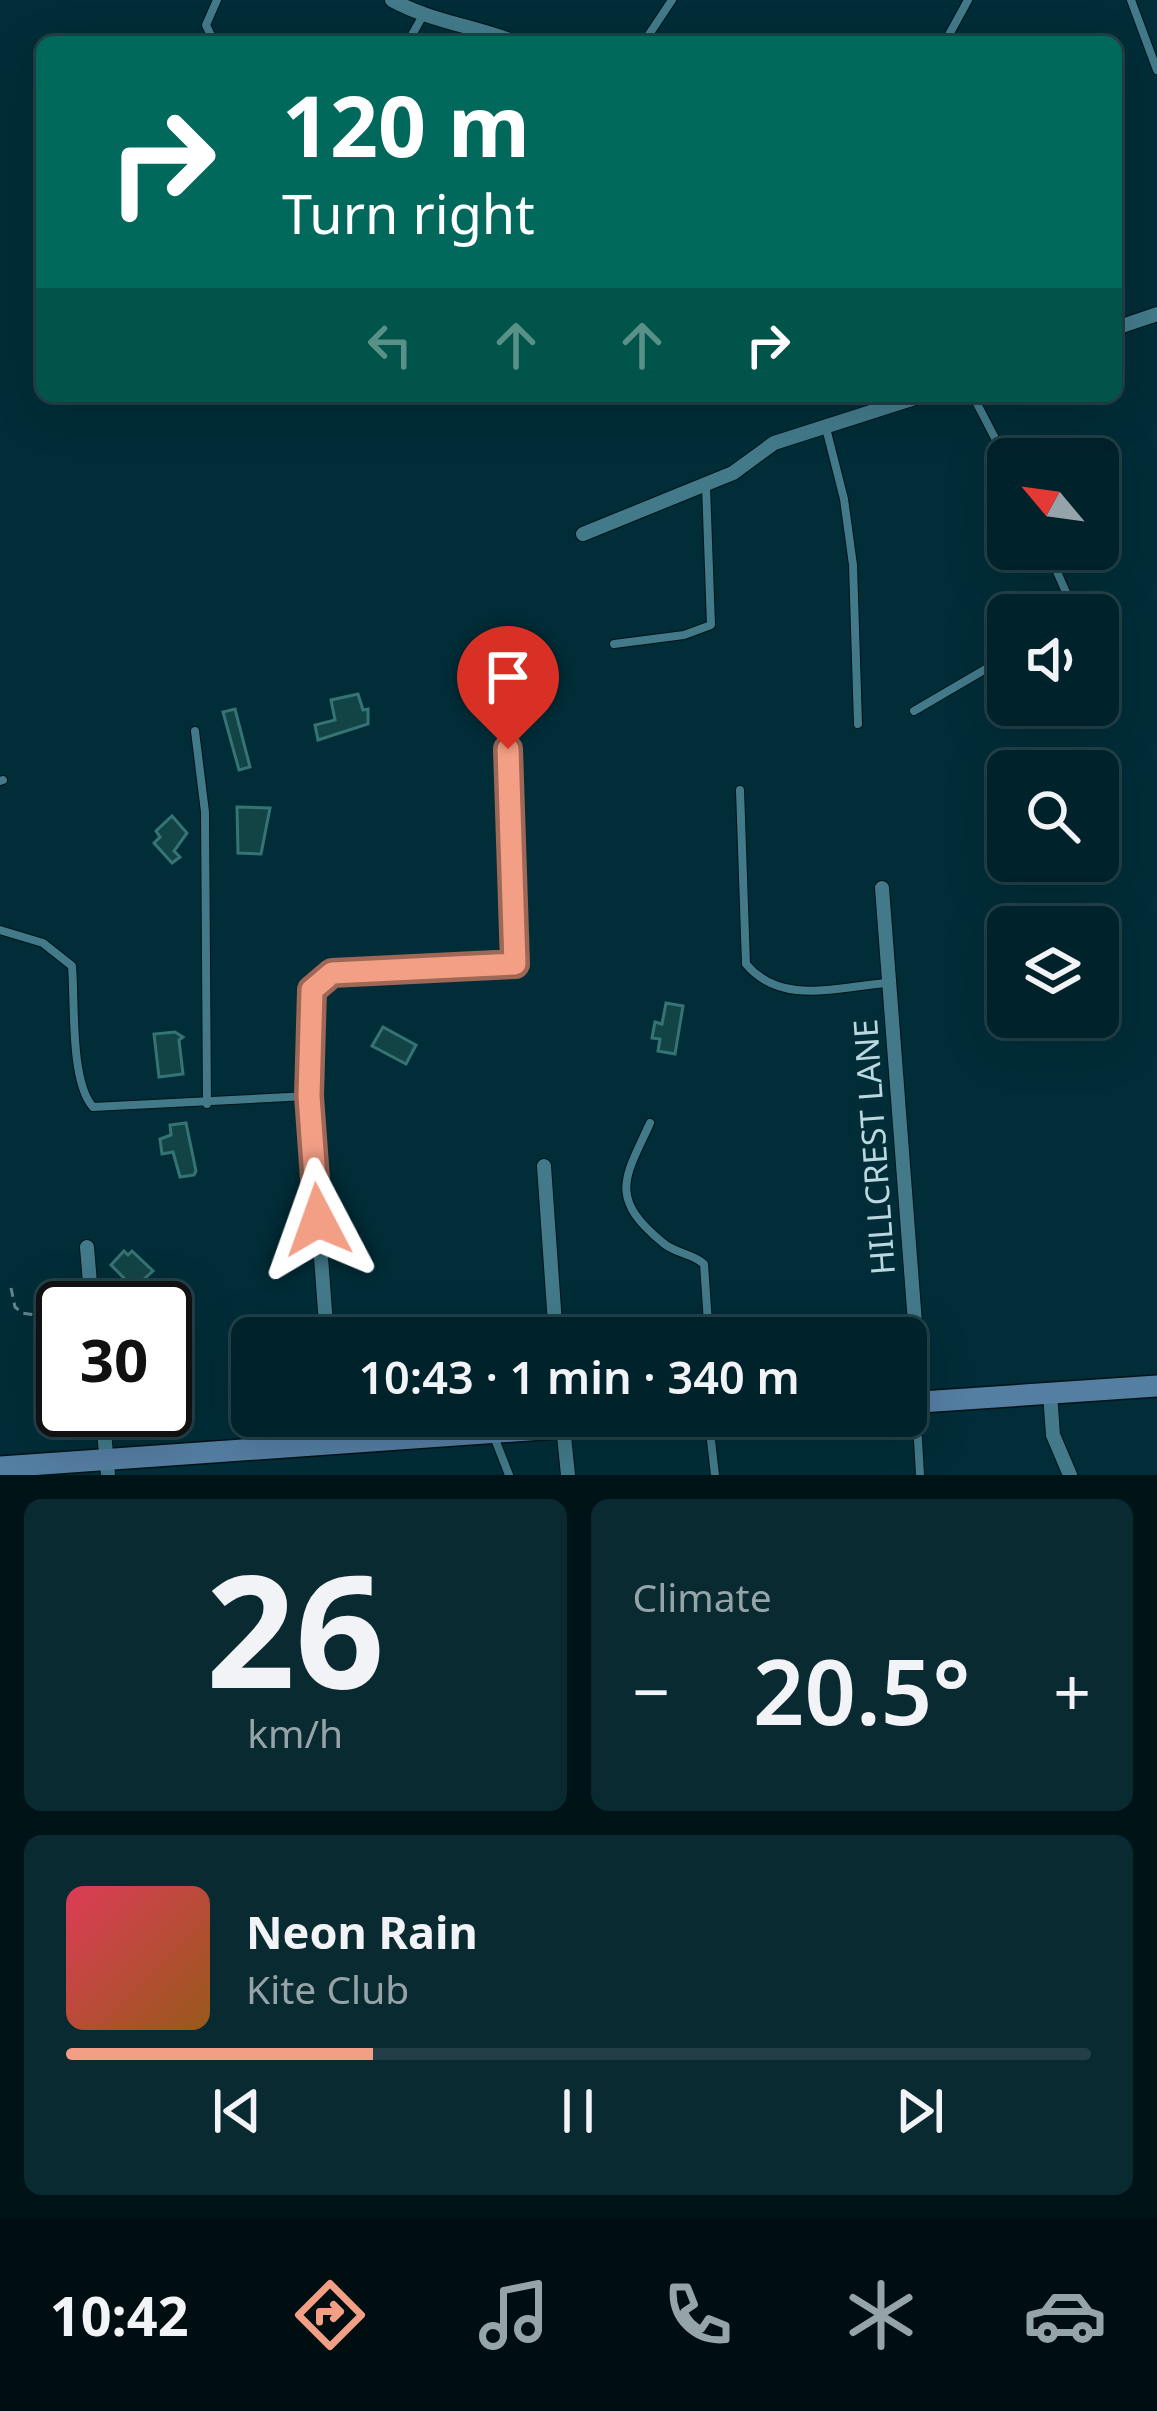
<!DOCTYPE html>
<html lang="en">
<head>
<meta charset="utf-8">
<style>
	body { margin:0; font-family:"Noto Sans",sans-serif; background:#0a2a32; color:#f1f3f6; height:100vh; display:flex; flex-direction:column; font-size:45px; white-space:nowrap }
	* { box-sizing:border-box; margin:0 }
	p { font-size:39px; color:#95a4a8 }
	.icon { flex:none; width:66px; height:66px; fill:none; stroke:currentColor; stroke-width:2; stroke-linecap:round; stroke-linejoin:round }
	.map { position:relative; height:1475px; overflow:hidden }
	.panel { display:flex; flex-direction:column; gap:24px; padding:24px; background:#001317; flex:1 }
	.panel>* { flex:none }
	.banner { position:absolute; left:36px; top:36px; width:1086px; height:366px; border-radius:18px; box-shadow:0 12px 48px #0002,0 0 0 3px #223f47; background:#00695c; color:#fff; overflow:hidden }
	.needle { width:78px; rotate:299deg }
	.tools { position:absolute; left:987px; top:438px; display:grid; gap:24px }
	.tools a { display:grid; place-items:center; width:132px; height:132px; border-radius:18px; background:#00222a; box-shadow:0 12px 48px #0002,0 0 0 3px #223f47; font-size:60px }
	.speed { position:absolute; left:36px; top:1281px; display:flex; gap:24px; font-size:60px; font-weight:700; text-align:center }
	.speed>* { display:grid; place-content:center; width:156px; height:156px; border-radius:50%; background:#00222a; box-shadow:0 12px 48px #0002,0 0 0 3px #223f47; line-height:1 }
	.speed .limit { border:6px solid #111; border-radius:18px; background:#fff; color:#111 }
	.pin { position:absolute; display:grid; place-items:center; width:102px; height:102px; color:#fff; margin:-123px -51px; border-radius:50% 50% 50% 0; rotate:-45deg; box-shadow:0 0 12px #0007 }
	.pin .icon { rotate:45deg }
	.me { position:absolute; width:132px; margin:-66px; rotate:356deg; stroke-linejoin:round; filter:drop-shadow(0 0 9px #0008) }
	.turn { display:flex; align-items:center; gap:42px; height:252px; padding:0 48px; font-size:54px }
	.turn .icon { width:156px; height:156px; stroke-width:2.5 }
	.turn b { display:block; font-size:84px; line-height:102px }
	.lanes { display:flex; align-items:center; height:114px; padding:0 48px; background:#0003; justify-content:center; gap:60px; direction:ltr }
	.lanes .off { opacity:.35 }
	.big { font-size:90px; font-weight:600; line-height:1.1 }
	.panel .card { flex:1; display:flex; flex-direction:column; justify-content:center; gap:18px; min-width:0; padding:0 42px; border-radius:18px; background:#0a2a32 }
	.panel .dial { align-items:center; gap:0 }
	.dial b { font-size:156px; line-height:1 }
	.song { display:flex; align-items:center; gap:36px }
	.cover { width:144px; height:144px; border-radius:18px; background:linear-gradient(135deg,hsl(350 70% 55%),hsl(30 70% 35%)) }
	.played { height:12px; border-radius:6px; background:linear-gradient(90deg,#f39f85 30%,#223f47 30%) }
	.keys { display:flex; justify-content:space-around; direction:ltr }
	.heat { display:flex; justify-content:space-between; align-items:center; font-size:66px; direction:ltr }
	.panel .tiles { flex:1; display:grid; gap:24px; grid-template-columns:1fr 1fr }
	.card:last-child { grid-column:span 2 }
	.trip { position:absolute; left:231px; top:1317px; width:696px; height:120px; border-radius:18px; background:#00222a; box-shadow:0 12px 48px #0002,0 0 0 3px #223f47; font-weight:600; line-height:120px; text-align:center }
	.menu { display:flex; height:192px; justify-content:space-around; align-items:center; background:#000e11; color:#95a4a8 }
	.menu .icon { width:84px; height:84px }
	.menu .current { color:#f39f85 }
	.menu b { font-size:54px; color:#f1f3f6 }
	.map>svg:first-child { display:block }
	.building { fill:#134445; stroke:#357375; stroke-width:3 }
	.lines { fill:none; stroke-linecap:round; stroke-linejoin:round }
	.service-casing { stroke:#031318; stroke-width:10 }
	.minor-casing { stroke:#031318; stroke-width:16 }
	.secondary-casing { stroke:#031318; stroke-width:24 }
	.path { stroke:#61858f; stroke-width:3; stroke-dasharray:9 6; stroke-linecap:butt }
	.service { stroke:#427a8a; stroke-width:8 }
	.minor { stroke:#427a8a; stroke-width:14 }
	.secondary { stroke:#547ea2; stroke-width:21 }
	.route-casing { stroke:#9e6756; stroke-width:30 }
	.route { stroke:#f39f85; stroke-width:21 }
	.labels { text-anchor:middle; stroke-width:12; stroke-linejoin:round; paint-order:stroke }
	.street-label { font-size:33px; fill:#bbd7df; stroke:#002d38 }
</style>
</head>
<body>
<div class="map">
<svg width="1157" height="1475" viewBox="0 0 1157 1475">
	<rect width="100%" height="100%" fill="#002d38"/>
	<!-- building -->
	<g class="building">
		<path d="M358,694L363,710L368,709V724L318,740L315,725L335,720L331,700Z"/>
		<path d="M235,709L250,767L239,770L223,712Z"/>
		<path d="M237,807L270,808L261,854L238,853Z"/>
		<path d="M172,816L187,833L174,851L180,857L172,863L154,843L160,837L156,831Z"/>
		<path d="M666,1003L683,1006L675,1054L658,1051L660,1039L652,1038L655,1022L662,1024Z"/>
		<path d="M383,1027L416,1045L406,1064L372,1046Z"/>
		<path d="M175,1032L183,1037L179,1040L183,1074L159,1077L154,1034Z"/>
		<path d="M186,1123L196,1171L194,1175L180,1177L173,1152L162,1154L160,1139L171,1135L170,1125Z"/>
		<path d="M124,1251L128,1255L132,1251L153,1271L134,1288L111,1265Z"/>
	</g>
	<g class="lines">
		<!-- service casing -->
		<g class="service-casing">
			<g id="service">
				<path d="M1131,0L1157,70"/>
				<path d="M214,42L206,25L217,0"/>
				<path d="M408,42L422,17"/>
				<path d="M644,42L672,0"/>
				<path d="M945,42L968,0"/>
				<path d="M973,396L1008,463"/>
				<path d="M826,428L844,499L853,565L858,724"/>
				<path d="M1047,549L1076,615"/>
				<path d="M614,644L684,635L711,625L706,486"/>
				<path d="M914,711L1008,656"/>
				<path d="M195,731L205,812L207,1104"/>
				<path d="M0,781L3,780"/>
				<path d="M740,790L746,964C781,1006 837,987 887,983"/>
				<path d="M0,930L43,943L72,966C75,1001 70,1082 93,1107L308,1096"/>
				<path d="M313,989L332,973L515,964L509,749"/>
				<path d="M650,1123C626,1176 607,1197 662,1242C675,1254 692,1253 704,1264L709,1338"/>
				<path d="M916,1405L920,1475"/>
				<path d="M709,1423L715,1475"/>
				<path d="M493,1434L509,1475"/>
			</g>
		</g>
		<!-- minor casing -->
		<g class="minor-casing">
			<g id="minor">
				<path d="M392,0C430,21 474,26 515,42"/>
				<path d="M1116,328L1157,314"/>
				<path d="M583,534L733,473L774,443L921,396"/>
				<path d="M882,888L921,1402"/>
				<path d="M312,990L309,1096L327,1338"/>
				<path d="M544,1166L556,1338"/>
				<path d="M87,1247L92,1308"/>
				<path d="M1050,1393L1053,1435L1070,1475"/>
				<path d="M102,1410L108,1475"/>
				<path d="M333,1416L335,1444"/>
				<path d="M562,1416L568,1475"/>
			</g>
		</g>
		<!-- secondary casing -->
		<g class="secondary-casing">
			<g id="secondary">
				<path d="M906,1403L1157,1386"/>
				<path d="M0,1467L727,1416"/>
			</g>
		</g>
		<!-- path -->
		<path class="path" d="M11,1288L15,1307L22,1313L63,1319"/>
		<!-- service -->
		<use href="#service" class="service"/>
		<!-- minor -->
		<use href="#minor" class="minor"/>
		<!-- secondary -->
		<use href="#secondary" class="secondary"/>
	</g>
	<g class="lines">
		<!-- route casing -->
		<g class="route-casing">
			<path id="route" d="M318,1220L309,1096L312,990L332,973L515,964L508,749"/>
		</g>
		<!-- route -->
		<use href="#route" class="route"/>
	</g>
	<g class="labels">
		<!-- street labels -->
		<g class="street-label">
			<text transform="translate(874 1147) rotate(-94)" y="12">HILLCREST LANE</text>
		</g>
	</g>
</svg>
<div class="tools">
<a><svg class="needle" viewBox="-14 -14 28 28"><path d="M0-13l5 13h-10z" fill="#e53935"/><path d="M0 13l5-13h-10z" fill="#95a4a8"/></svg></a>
<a><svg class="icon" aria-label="sound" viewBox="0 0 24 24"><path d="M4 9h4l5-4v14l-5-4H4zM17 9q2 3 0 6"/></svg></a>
<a><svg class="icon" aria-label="search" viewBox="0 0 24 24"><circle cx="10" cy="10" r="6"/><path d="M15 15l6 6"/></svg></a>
<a><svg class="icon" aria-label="layers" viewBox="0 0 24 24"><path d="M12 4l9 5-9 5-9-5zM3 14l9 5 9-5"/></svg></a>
</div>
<div class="speed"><div class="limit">30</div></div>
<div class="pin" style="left:508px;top:749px;background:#d93025"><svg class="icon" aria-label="arrive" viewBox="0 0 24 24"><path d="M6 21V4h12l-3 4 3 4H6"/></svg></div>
<svg class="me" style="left:318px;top:1220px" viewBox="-20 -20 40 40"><path d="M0-17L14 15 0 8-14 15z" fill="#f39f85" stroke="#fff" stroke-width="4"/></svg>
<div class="trip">10:43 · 1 min · 340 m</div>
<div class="banner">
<div class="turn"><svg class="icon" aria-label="right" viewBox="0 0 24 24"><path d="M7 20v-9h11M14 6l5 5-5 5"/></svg><div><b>120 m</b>Turn right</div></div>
<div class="lanes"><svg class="icon off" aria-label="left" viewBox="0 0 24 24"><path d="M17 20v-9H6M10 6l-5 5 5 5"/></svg><svg class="icon off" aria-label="ahead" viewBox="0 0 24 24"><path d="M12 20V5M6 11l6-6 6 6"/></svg><svg class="icon off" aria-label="ahead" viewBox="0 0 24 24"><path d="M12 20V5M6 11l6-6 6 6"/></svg><svg class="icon" aria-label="right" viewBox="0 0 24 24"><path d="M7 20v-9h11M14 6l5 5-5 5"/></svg></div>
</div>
</div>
<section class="panel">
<div class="tiles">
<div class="card dial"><b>26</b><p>km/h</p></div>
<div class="card"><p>Climate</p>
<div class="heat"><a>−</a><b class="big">20.5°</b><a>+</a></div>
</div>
<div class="card">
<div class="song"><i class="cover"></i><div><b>Neon Rain</b><p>Kite Club</p></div></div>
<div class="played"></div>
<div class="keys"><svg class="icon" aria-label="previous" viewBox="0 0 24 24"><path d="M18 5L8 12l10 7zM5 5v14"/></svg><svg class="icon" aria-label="pause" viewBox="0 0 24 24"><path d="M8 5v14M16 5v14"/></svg><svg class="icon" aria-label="next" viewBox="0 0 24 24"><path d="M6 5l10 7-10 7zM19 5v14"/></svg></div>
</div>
</div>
</section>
<nav class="menu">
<b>10:42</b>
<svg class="icon current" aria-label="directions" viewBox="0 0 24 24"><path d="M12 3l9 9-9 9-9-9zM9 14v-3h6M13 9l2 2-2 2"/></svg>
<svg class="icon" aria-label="music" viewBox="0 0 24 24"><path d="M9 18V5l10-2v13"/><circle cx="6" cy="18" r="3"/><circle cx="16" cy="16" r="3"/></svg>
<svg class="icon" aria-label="phone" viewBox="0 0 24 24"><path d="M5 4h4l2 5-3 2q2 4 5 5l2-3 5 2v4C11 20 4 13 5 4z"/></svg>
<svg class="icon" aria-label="climate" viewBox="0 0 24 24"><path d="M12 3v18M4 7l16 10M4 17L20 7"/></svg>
<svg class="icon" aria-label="car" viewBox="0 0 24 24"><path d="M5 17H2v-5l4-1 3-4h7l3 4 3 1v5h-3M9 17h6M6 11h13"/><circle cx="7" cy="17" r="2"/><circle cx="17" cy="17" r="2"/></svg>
</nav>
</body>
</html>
